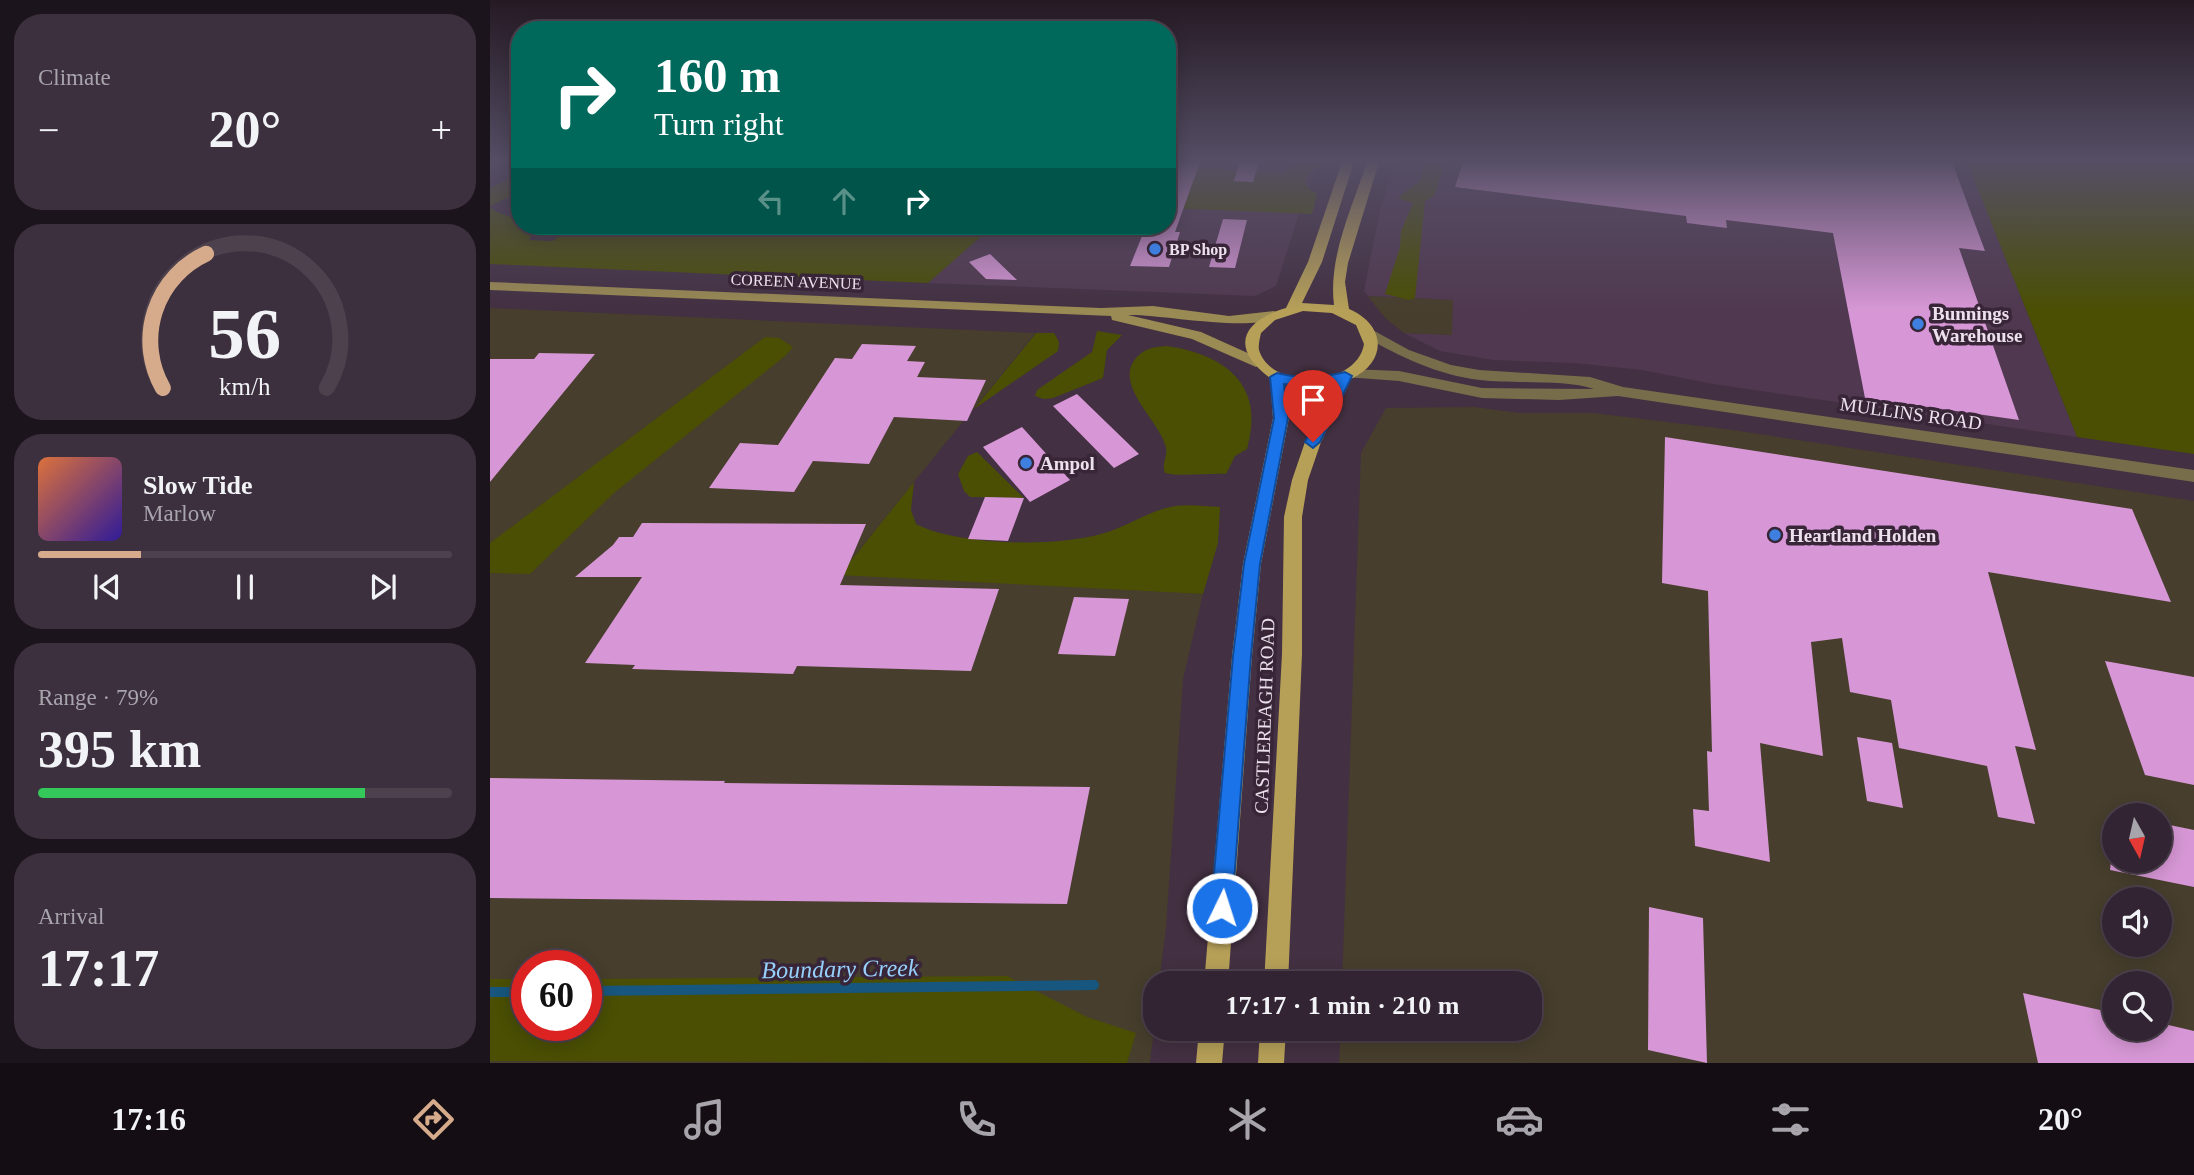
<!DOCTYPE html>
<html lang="en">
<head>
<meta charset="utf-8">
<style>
	body { margin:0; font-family:"Times New Roman",serif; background:#3d303e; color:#f1f3f6; height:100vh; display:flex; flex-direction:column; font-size:26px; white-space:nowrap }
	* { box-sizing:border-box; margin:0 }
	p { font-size:23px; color:#a8a4ac }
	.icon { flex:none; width:38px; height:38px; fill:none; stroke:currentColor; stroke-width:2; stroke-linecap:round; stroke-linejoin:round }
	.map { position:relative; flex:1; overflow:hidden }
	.details { display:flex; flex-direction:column; gap:14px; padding:14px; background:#1c141c; width:490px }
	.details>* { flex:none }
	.guide { position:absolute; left:21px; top:21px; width:665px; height:214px; border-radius:28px; box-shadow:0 4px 18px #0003,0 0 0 2px #4d414d; background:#00695c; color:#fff; overflow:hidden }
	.needle { width:46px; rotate:172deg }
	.tools { position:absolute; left:1612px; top:803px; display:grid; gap:14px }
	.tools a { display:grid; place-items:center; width:70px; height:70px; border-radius:50%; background:#322432; box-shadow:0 4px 18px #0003,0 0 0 2px #4d414d; font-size:35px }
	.speed { position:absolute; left:21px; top:950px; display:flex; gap:14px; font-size:35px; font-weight:700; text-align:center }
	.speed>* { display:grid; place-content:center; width:91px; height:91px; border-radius:50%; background:#322432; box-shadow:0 4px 18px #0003,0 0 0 2px #4d414d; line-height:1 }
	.speed .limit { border:10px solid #d22; background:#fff; color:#111 }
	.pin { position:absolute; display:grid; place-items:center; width:60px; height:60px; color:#fff; margin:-72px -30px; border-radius:50% 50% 50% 0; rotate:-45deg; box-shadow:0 0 7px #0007 }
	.pin .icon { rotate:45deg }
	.me { position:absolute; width:77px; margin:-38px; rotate:4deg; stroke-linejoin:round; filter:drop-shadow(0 0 5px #0008) }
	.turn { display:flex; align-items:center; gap:24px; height:147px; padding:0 28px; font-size:32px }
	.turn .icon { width:91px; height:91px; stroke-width:2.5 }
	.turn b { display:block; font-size:49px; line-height:60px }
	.lanes { display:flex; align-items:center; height:66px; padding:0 28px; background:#0003; justify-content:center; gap:35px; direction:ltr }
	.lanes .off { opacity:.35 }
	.big { font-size:52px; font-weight:700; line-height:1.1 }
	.details .card { flex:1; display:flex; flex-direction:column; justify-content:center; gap:10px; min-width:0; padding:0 24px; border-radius:28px; background:#3d303e }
	.details .dial { align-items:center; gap:0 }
	.dial svg { height:182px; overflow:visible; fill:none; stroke:#4d414d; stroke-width:7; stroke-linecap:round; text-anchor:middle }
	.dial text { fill:#f1f3f6; stroke:none }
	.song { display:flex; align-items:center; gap:21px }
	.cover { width:84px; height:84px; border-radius:10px; background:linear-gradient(135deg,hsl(20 70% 55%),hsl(250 70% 35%)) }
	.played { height:7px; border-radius:4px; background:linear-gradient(90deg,#d6ab8b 25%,#4d414d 25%) }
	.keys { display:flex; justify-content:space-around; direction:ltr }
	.heat { display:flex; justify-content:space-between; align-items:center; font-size:38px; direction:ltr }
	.charge { height:10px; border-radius:5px; background:linear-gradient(90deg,#34c759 79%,#4d414d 0) }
	.trip { position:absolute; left:653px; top:971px; width:399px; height:70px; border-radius:28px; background:#322432; box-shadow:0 4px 18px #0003,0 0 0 2px #4d414d; font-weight:700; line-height:70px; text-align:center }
	.tabs { display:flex; height:112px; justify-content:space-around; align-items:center; background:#140e14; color:#a8a4ac }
	.tabs .icon { width:49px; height:49px }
	.tabs .on { color:#d6ab8b }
	.tabs b { font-size:32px; color:#f1f3f6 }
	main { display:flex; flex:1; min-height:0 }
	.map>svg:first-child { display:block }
	.built { fill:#503950 }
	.industrial { fill:#473e2d; fill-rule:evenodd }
	.green { fill:#4a4f04 }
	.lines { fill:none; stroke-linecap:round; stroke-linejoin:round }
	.stream { stroke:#17567e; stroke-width:10 }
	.building { fill:#d797d6 }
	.street { fill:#776d4b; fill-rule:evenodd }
	.secondary { fill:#9a8a53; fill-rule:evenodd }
	.primary { fill:#b6a058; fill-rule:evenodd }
	.route { fill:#1a73e8; stroke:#114b97; stroke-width:2 }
	.shop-dot { fill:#3f7fe0; stroke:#382638; stroke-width:2.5 }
	.labels { text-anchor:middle; stroke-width:7; stroke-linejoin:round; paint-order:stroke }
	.far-poi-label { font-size:16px; font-weight:bold; fill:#ede1ed; stroke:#382638; text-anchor:start }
	.far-street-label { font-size:16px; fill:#ede1ed; stroke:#382638 }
	.poi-label { font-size:19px; font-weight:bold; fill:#ede1ed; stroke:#382638; text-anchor:start }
	.street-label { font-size:19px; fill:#ede1ed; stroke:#382638 }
	.near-water-label { font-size:24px; font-style:italic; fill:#96d0fb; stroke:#382638 }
</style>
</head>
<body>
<main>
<section class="details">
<div class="card"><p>Climate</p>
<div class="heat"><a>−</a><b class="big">20°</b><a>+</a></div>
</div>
<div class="card dial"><svg viewBox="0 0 100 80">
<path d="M14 69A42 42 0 1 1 86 69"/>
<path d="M14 69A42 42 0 0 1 33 10" stroke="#d6ab8b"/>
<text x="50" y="56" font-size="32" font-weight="700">56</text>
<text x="50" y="72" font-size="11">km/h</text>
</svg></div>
<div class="card">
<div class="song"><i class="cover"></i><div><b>Slow Tide</b><p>Marlow</p></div></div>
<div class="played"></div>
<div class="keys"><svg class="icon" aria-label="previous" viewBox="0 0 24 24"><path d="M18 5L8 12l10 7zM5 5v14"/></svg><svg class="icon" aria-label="pause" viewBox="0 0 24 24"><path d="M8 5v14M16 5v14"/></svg><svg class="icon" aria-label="next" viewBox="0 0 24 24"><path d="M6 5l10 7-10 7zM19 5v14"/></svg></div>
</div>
<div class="card"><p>Range · 79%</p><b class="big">395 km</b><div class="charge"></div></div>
<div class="card"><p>Arrival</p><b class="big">17:17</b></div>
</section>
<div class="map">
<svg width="1704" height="1063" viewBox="0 0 1704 1063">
	<rect width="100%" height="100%" fill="#433042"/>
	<!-- built -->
	<g class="built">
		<path d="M677,162H830L812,204L786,286L765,296L438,283L503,226H677Z"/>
		<path d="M906,162H1477L1587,437L1223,384L1152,370L1085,363L1003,360L950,351L914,333L962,335V300L878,296L874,291L890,210Z"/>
	</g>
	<!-- industrial -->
	<g class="industrial">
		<path d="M878,296L963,300L962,335L914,333L895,318Z"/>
		<path d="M0,308L545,333L349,574L713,594L693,679L676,927L669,983L665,984V1020L660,1063H0ZM37,966H96V1026H37Z"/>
		<path d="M984,407L1030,413H1103L1243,430L1704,501V1063H849L851,1029H1040V984L852,983L871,453L896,408ZM1624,816H1670V861H1624ZM1624,900H1670V945H1624ZM1624,984H1670V1029H1624Z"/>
	</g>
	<!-- green -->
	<g class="green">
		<path d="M805,162H839L837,165L825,169L815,180L818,188L827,194L822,214L677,208V166L793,173Z"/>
		<path d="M935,162H955L944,196L935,201L925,298L919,300L895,294L910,247L911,231L923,203L908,198L930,181Z"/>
		<path d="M1477,162H1704V454L1587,437Z"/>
		<path d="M30,174V192L0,206V188Z"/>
		<path d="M0,207C8,215 20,215 30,221V226H37L44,230L39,240L62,241L88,226H503L438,283L0,264Z"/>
		<path d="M607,331L632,335L617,350L613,378L563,398L554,399L545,396L547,390L602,352Z"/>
		<path d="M546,333H564L569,342L568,351L484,409Z"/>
		<path d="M275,337L289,338L303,347L295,356L124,493L40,574L0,573V543Z"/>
		<path d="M676,346C735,354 776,385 757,449L745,456L736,474C718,473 690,477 675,473C671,464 678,456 676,447C670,421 623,385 646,358C655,348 664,347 676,346Z"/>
		<path d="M487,452L534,498L480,497L474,491L468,474L478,456Z"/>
		<path d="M424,482L421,510L426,524C469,546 566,547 611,534C634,528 654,514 676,508C693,503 712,506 730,507L728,543L713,594L349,575Z"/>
		<path d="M517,976L597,1017L646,1033L637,1063L0,1061V979H37V1026H96V979Z"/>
	</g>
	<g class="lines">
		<!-- stream -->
		<g class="stream">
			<path d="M96,991L604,985"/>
			<path d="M0,992H37"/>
		</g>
	</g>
	<!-- building -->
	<g class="building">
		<path d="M690,162H710L685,232H690L679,267L640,266L656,226H677V191Z"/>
		<path d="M749,162H769L763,182L744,181Z"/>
		<path d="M973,162H1462L1495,251L1469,248L1529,420L1375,398L1343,233L1236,220L1237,228L1197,223L1196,216L965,187Z"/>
		<path d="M733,219L757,220L745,268L719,267Z"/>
		<path d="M500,254L527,280L496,279L479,262Z"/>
		<path d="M372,344L426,346L417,361L435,362L427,377L496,380L477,421L404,417L379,464L323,461L304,492L219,488L250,443L288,445L345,358L362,359Z"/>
		<path d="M49,353L105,354L0,482V359H44Z"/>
		<path d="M587,394L649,454L624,468L563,406Z"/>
		<path d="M532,427L580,480L540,502L493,447Z"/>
		<path d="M1175,437L1642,509L1681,602L1498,572L1546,750L1525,746L1545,824L1508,817L1497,766L1409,748L1401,700L1360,692L1352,638L1321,642L1333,756L1270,743L1280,862L1205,846L1203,809L1219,811L1217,751L1222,752L1218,591L1172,583Z"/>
		<path d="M495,497L534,498L518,541L478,539Z"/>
		<path d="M152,523L376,524L350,585L509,589L481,671L307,666L303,674L142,669L145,665L95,663L152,577H85L123,545L129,537H143Z"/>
		<path d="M584,597L639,599L625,656L568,654Z"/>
		<path d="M1615,661L1704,677V785L1655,775Z"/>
		<path d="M1367,737L1402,743L1413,808L1377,801Z"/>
		<path d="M0,778L235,781L234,783L600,787L577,904L0,898Z"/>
		<path d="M1670,823L1704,830V887L1620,870L1621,861H1670Z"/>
		<path d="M1159,907L1213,918L1217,1063L1158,1050Z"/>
		<path d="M1533,993L1624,1013V1029H1670V1023L1704,1031V1063H1548Z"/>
	</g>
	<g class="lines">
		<!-- street -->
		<path class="street" d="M879,328L919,350L961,365L989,370L1100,377L1133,387L1704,470V482L1128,396L1069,400L992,398L909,381L855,377L853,374L855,371L860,369L909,371L992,388L1104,389C1075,379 1023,384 990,380C948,375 910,357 874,336V330Z"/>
		<!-- secondary -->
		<path class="secondary" d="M0,282L611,308L663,306L739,316L784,311L791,315C770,334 671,314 638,315L711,332L771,359L773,362L771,365L766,367L702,339L622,320L621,316L0,290Z"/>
		<!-- primary -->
		<g class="primary">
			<path d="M852,162H864L832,262L812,303L844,305C838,257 862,208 877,162H889L858,263L855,282L859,309C895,324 899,361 861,379L831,442L818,480L812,517V654L798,984H774L792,654L794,517L802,480L815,442L842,387L812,389L795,385L799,418L771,564L762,656L738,984H714L742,656L753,564L783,418L780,378C739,348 752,321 796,308L818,262ZM813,311L842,313L866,325L874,344C867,388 781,391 769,350C768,345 770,338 771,333L785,320Z"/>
			<path d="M709,1029H735L732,1063H706Z"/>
			<path d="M770,1029H796L794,1063H768Z"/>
		</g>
	</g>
	<!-- sky -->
	<linearGradient id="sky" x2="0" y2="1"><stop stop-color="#251a24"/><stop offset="0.52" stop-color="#554e65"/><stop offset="1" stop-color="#554e65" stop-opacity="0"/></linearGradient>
	<rect width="1704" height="310" fill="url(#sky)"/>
	<!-- route -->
	<path class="route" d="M855,372L862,376L830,442L823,448L815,442L845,383L828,387L794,384L798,418L770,564L761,656L742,908L739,916L732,919L724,916L721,908L743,656L754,564L784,418L780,377L787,373C811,379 831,378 855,372Z"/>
	<!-- markers -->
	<g class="shop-dot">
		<circle cx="665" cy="249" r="7"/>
		<circle cx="1428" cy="324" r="7"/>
		<circle cx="536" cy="463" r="7"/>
		<circle cx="1285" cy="535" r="7"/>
	</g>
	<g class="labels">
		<!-- far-poi labels -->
		<g class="far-poi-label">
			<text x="679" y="255">BP Shop</text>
		</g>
		<!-- far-street labels -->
		<g class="far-street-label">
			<text transform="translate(306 281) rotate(2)" y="6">COREEN AVENUE</text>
		</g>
		<!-- poi labels -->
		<g class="poi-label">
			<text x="1442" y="320">Bunnings<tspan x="1442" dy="22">Warehouse</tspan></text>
			<text x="550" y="470">Ampol</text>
			<text x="1299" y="542">Heartland Holden</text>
		</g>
		<!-- street labels -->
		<g class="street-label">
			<text transform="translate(1421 413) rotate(8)" y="7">MULLINS ROAD</text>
			<text transform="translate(774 716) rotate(-88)" y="7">CASTLEREAGH ROAD</text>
		</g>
		<!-- near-water labels -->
		<g class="near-water-label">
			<text transform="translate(350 969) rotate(-1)" y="8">Boundary Creek</text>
		</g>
	</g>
</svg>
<div class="tools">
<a><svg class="needle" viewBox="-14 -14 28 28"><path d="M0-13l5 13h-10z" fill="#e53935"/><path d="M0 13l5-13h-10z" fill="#a8a4ac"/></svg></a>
<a><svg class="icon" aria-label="sound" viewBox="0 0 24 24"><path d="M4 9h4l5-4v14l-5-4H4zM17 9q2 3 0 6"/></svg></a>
<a><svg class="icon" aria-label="search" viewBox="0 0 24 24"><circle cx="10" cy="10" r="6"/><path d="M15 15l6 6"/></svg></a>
</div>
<div class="speed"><div class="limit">60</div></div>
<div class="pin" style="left:823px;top:442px;background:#d93025"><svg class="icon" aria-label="arrive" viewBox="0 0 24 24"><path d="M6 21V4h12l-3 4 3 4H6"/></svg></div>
<svg class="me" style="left:732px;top:908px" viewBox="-20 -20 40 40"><circle r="17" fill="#1a73e8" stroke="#fff" stroke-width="3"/><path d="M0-11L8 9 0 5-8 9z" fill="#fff"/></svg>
<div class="trip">17:17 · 1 min · 210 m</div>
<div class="guide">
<div class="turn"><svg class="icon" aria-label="right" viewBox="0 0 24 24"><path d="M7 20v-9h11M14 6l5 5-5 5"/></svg><div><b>160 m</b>Turn right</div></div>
<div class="lanes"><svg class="icon off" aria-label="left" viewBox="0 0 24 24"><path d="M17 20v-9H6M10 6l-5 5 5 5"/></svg><svg class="icon off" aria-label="ahead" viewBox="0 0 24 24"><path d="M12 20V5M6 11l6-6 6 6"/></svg><svg class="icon" aria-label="right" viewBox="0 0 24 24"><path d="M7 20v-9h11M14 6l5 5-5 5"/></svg></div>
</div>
</div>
</main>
<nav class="tabs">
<b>17:16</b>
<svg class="icon on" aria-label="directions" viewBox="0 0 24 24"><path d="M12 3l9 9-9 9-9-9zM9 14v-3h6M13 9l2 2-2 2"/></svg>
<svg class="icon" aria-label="music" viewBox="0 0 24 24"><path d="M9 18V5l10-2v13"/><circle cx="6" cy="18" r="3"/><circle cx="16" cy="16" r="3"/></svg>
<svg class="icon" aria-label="phone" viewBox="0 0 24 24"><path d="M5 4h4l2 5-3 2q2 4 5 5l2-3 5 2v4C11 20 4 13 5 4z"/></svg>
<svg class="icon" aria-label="climate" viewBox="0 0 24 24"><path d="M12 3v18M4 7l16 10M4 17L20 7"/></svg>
<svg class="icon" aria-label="car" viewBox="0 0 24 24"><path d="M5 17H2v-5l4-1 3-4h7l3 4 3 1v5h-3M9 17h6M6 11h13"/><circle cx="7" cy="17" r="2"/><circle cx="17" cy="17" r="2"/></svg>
<svg class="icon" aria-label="filters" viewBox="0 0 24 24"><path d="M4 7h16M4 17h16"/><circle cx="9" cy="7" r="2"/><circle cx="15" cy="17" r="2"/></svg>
<b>20°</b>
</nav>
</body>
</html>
